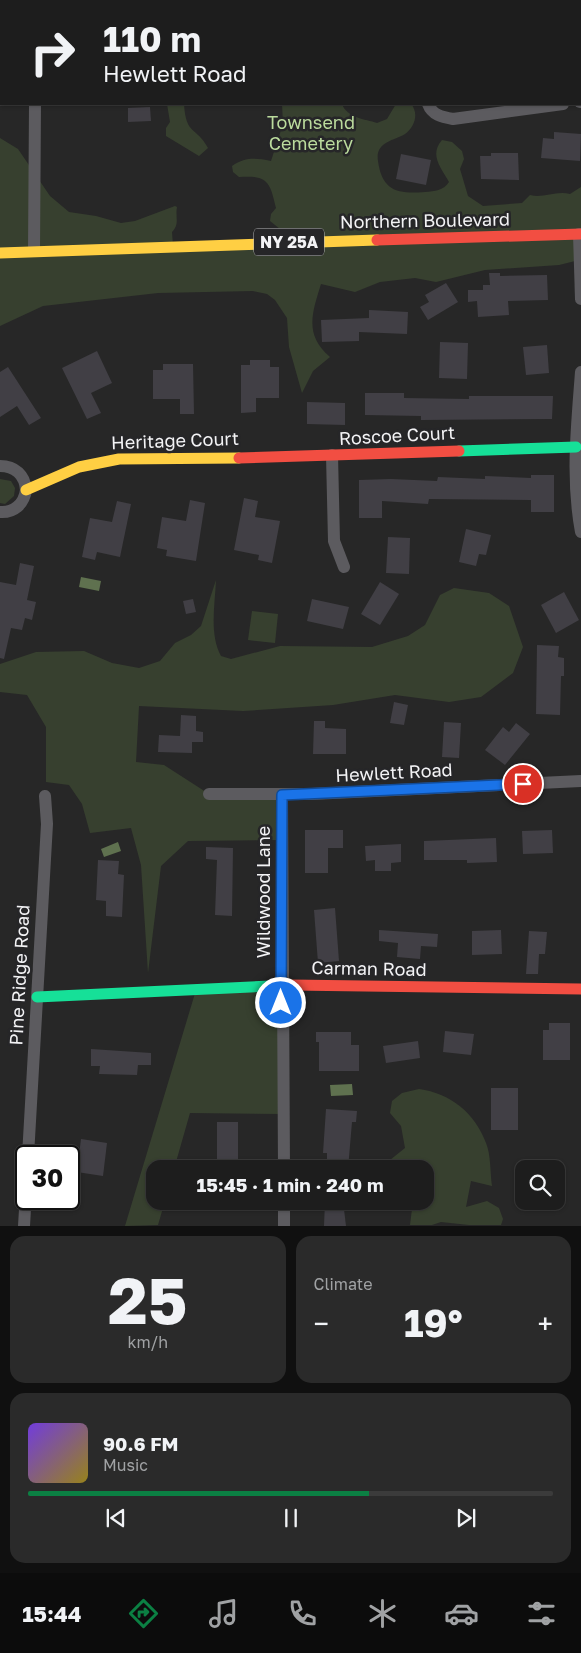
<!DOCTYPE html>
<html lang="en">
<head>
<meta charset="utf-8">
<style>
	body { margin:0; font-family:"Golos Text",sans-serif; background:#2a2a2a; color:#f1f3f6; height:100vh; display:flex; flex-direction:column; font-size:19px; white-space:nowrap }
	* { box-sizing:border-box; margin:0 }
	p { font-size:16px; color:#a0a2a4 }
	.icon { flex:none; width:28px; height:28px; fill:none; stroke:currentColor; stroke-width:2; stroke-linecap:round; stroke-linejoin:round }
	.map { position:relative; height:1226px; overflow:hidden }
	.details { display:flex; flex-direction:column; gap:10px; padding:10px; background:#101010; flex:1 }
	.details>* { flex:none }
	.banner { position:absolute; left:0px; top:0px; width:581px; height:105px; box-shadow:0 1px 4px #0004,0 0 0 1px #3b3b3b; background:#1d1d1d; color:#f1f3f6; overflow:hidden }
	.tools { position:absolute; left:515px; top:1160px; display:grid; gap:10px }
	.tools a { display:grid; place-items:center; width:50px; height:50px; border-radius:10px; background:#1d1d1d; box-shadow:0 1px 4px #0004,0 0 0 1px #3b3b3b; font-size:25px }
	.speed { position:absolute; left:15px; top:1145px; display:flex; gap:10px; font-size:25px; font-weight:700; text-align:center }
	.speed>* { display:grid; place-content:center; width:65px; height:65px; border-radius:50%; background:#1d1d1d; box-shadow:0 1px 4px #0004,0 0 0 1px #3b3b3b; line-height:1 }
	.speed .limit { border:2px solid #111; border-radius:8px; background:#fff; color:#111 }
	.pin { position:absolute; display:grid; place-items:center; width:42px; height:42px; color:#fff; margin:-21px; border:2px solid #fff; border-radius:50%; box-shadow:0 1px 5px #0007 }
	.me { position:absolute; width:55px; margin:-28px; rotate:0deg; stroke-linejoin:round; filter:drop-shadow(0 0 4px #0008) }
	.turn { display:flex; align-items:center; gap:18px; height:105px; padding:0 20px; font-size:22px }
	.turn .icon { width:65px; height:65px; stroke-width:2.5 }
	.turn b { display:block; font-size:35px; line-height:42px }
	.big { font-size:38px; font-weight:700; line-height:1.1 }
	.details .card { flex:1; display:flex; flex-direction:column; justify-content:center; gap:8px; min-width:0; padding:0 18px; border-radius:15px; background:#2a2a2a }
	.details .dial { align-items:center; gap:0 }
	.dial b { font-size:65px; line-height:1 }
	.song { display:flex; align-items:center; gap:15px }
	.cover { width:60px; height:60px; border-radius:8px; background:linear-gradient(135deg,hsl(260 70% 55%),hsl(50 70% 35%)) }
	.played { height:5px; border-radius:2px; background:linear-gradient(90deg,#0b8043 65%,#3b3b3b 65%) }
	.keys { display:flex; justify-content:space-around; direction:ltr }
	.heat { display:flex; justify-content:space-between; align-items:center; font-size:28px; direction:ltr }
	.details .tiles { flex:1; display:grid; gap:10px; grid-template-columns:1fr 1fr }
	.card:last-child { grid-column:span 2 }
	.trip { position:absolute; left:146px; top:1160px; width:288px; height:50px; border-radius:15px; background:#1d1d1d; box-shadow:0 1px 4px #0004,0 0 0 1px #3b3b3b; font-weight:700; line-height:50px; text-align:center }
	.tab-bar { display:flex; height:80px; justify-content:space-around; align-items:center; background:#0c0c0c; color:#a0a2a4 }
	.tab-bar .icon { width:35px; height:35px }
	.tab-bar .current { color:#0b8043 }
	.tab-bar b { font-size:22px; color:#f1f3f6 }
	.map>svg:first-child { display:block }
	.green { fill:#37402f }
	.water { fill:#5f714f }
	.building { fill:#413f45 }
	.lines { fill:none; stroke-linecap:round; stroke-linejoin:round }
	.street { stroke:#5c5b5f; stroke-width:12 }
	.fast { stroke:#16e098; stroke-width:11 }
	.slow { stroke:#ffcf43; stroke-width:11 }
	.jam { stroke:#f24e42; stroke-width:11 }
	.route-casing { stroke:#114b97; stroke-width:12 }
	.route { stroke:#1a73e8; stroke-width:9 }
	.labels { text-anchor:middle; stroke-width:5; stroke-linejoin:round; paint-order:stroke }
	.shield { fill:#262628; stroke:#b6b6b8; stroke-width:1 }
	.shield-label { font-size:16px; font-weight:bold; fill:#f3f3f5 }
	.park-label { font-size:18px; fill:#bbdb9d; stroke:#262628 }
	.street-label { font-size:18px; fill:#f3f3f5; stroke:#262628 }
</style>
</head>
<body>
<div class="map">
<svg width="581" height="1226" viewBox="0 0 581 1226">
	<rect width="100%" height="100%" fill="#272727"/>
	<!-- green -->
	<g class="green">
		<path d="M167,104H184C186,136 196,126 208,148L199,156L166,136V128L170,122Z"/>
		<path d="M282,104H342C347,118 365,119 377,123L387,119L396,104H411C419,113 415,127 405,134C393,141 375,142 378,161C382,192 399,194 425,192C435,191 443,191 449,182C441,168 429,155 442,140L452,142L462,151L464,159L460,169L468,196L483,206L522,203L530,195C543,199 556,190 570,194L581,187V234L575,261L559,265L485,270L436,282L415,278L380,282L355,292L321,284C312,313 304,335 330,357L313,371L302,393L289,347L287,318L275,300L267,294L253,291L158,293L43,306L0,326V138L18,149L50,196L69,212L96,216L121,223L135,221L175,206L177,207C175,217 180,224 172,232L173,246L287,242V229H280L270,221L271,214L276,208C270,182 268,175 239,177L233,172L232,166C246,157 255,158 271,161L283,124Z"/>
		<path d="M0,479L11,481L15,488L14,496L5,504L0,503Z"/>
		<path d="M216,580C215,604 209,634 221,656L231,659L280,646L372,647L408,636L425,625L440,595L454,588L489,593L509,606L523,647L513,673L481,697L449,702L395,695L333,705L243,711L139,706L136,762L164,765L209,794L282,795L281,840L188,841L161,866L148,973L141,865L131,828L90,833L82,804L69,785L46,782V727L27,695L0,692V664L36,652L84,651L112,663L139,668L160,661L175,643L191,635L201,626Z"/>
		<path d="M252,611L278,614L275,643L248,640Z"/>
		<path d="M281,985L283,1114L190,1113L174,1169H155V1201H165L158,1225L125,1226L196,990Z"/>
		<path d="M419,1089C450,1093 475,1113 486,1143C491,1155 490,1172 492,1186L471,1181L466,1207L487,1201L499,1208L503,1219L501,1225H469L441,1222L432,1225H410L413,1201H425V1169H386L390,1160L405,1148L401,1126L390,1113L392,1101L402,1093Z"/>
	</g>
	<!-- water -->
	<g class="water">
		<path d="M81,577L101,581L99,591L79,587Z"/>
		<path d="M118,842L121,851L104,857L101,849Z"/>
		<path d="M352,1084L353,1095L331,1096L330,1085Z"/>
	</g>
	<!-- building -->
	<g class="building">
		<path d="M150,107L151,121L128,122V108Z"/>
		<path d="M554,132L581,134L580,161L541,158L543,138L554,139Z"/>
		<path d="M491,153H518L519,180L481,179L480,156H491Z"/>
		<path d="M401,154L431,160L426,185L396,179Z"/>
		<path d="M489,273H500V276L547,275L548,300L508,301L509,315L478,317L477,301L468,302V290H483V285H490Z"/>
		<path d="M446,283L458,302L428,320L420,307L429,302L425,295Z"/>
		<path d="M369,310L408,312L407,334L359,332V341L322,342L321,320L369,318Z"/>
		<path d="M440,342L468,343L467,379L439,378Z"/>
		<path d="M547,345L549,373L526,375L523,347Z"/>
		<path d="M97,351L112,383L91,393L101,413L87,419L62,368Z"/>
		<path d="M250,360H270V367H279V398H256V412L241,413V365H250Z"/>
		<path d="M163,364H193L194,414H180V399H153V370H163Z"/>
		<path d="M8,367L41,418L29,425L17,406L0,417V372Z"/>
		<path d="M365,393H404V398L469,399V396H553L552,419L421,420V416L365,415Z"/>
		<path d="M307,402L345,403V425L307,424Z"/>
		<path d="M531,475H554V512H531V500L429,499L428,504L382,501V518H359V480L391,479L437,481L438,477L485,479V476L531,478Z"/>
		<path d="M244,498L258,501L255,517L280,521L272,563L258,560L259,555L234,550Z"/>
		<path d="M190,500L205,503L196,561L166,556L167,550L157,548L162,517L186,521Z"/>
		<path d="M117,501L131,504L120,557L97,552L95,560L82,557L90,518L112,522Z"/>
		<path d="M466,529L491,535L486,555L479,554L476,566L459,562Z"/>
		<path d="M388,537L410,538L409,574L386,573Z"/>
		<path d="M20,563L34,566L27,600L36,602L32,620L25,618L22,630L11,628L4,659L0,658V582L16,585Z"/>
		<path d="M380,582L399,594L380,625L361,614Z"/>
		<path d="M564,592L579,620L556,633L541,605Z"/>
		<path d="M193,599L196,612L186,614L183,601Z"/>
		<path d="M312,599L349,607L343,629L307,621Z"/>
		<path d="M537,645L559,646L558,657L564,658V676H561L560,715L536,714Z"/>
		<path d="M394,702L408,705L404,725L390,723Z"/>
		<path d="M181,715L196,716V731L203,732V742H192V753L158,752L159,735L180,736Z"/>
		<path d="M314,721H325V728L346,729V754H313Z"/>
		<path d="M444,722L461,723L459,758L442,757Z"/>
		<path d="M516,723L530,734L505,765L485,750L503,727L509,732Z"/>
		<path d="M305,830H343V848H328V873H305Z"/>
		<path d="M552,830L553,853L523,854L522,831Z"/>
		<path d="M496,838L497,862L467,863V860H424V841Z"/>
		<path d="M401,844V862L391,863V871H375V860L366,861L365,846Z"/>
		<path d="M206,847L233,848L232,916L215,915L217,860L206,859Z"/>
		<path d="M98,860L119,861L118,874L124,875L122,917L106,916V901L96,900Z"/>
		<path d="M335,908L339,961L318,963L314,910Z"/>
		<path d="M379,930L438,934L437,947L421,946L420,959L397,957L398,943L379,941Z"/>
		<path d="M501,930L502,954L472,955V931Z"/>
		<path d="M529,931L547,932L545,954H539L538,974H526Z"/>
		<path d="M549,1023H570V1060H543V1030H549Z"/>
		<path d="M445,1031L474,1034L471,1055L443,1052Z"/>
		<path d="M316,1032H351V1045H359V1071H319V1042H316Z"/>
		<path d="M418,1041L420,1058L386,1063L383,1046Z"/>
		<path d="M91,1049L151,1053V1065H138L137,1075L99,1074L100,1066H91Z"/>
		<rect x="491" y="1088" width="27" height="42"/>
		<path d="M326,1109L357,1111L356,1122H352L348,1169H327V1153H323Z"/>
		<rect x="217" y="1122" width="21" height="47"/>
		<path d="M81,1139L107,1143L103,1176L77,1172Z"/>
		<path d="M325,1201H343L346,1226H324Z"/>
	</g>
	<g class="lines">
		<!-- street -->
		<g class="street">
			<path d="M34,1V0"/>
			<path d="M439,1V0"/>
			<path d="M580,102H581"/>
			<path d="M428,104C432,115 442,117 453,119L563,104"/>
			<path d="M579,234L581,299"/>
			<path d="M34,251L35,104"/>
			<path d="M581,372C577,426 571,478 581,532"/>
			<path d="M332,455L334,541L344,567"/>
			<path d="M0,466C15,466 25,475 26,490C24,504 14,513 0,512"/>
			<path d="M209,794H312L581,781"/>
			<path d="M282,795L284,1169"/>
			<path d="M28,1156L47,824L45,796"/>
			<path d="M284,1201V1226"/>
			<path d="M24,1226L26,1192"/>
		</g>
		<!-- fast -->
		<g class="fast">
			<path d="M459,451L576,447"/>
			<path d="M37,997L291,985"/>
		</g>
		<!-- slow -->
		<g class="slow">
			<path d="M0,253L377,240"/>
			<path d="M26,490L79,467L119,459L239,458"/>
		</g>
		<!-- jam -->
		<g class="jam">
			<path d="M377,240L581,234"/>
			<path d="M239,458L459,451"/>
			<path d="M291,985L581,989"/>
		</g>
	</g>
	<g class="lines">
		<!-- route casing -->
		<g class="route-casing">
			<path id="route" d="M281,1003L282,795L523,784"/>
		</g>
		<!-- route -->
		<use href="#route" class="route"/>
	</g>
	<g class="labels">
		<!-- shield labels -->
		<rect class="shield" x="254" y="228.5" width="70" height="27" rx="4"/>
		<g class="shield-label">
			<text x="289" y="248">NY 25A</text>
		</g>
		<!-- park labels -->
		<g class="park-label">
			<text x="311" y="129">Townsend<tspan x="311" dy="21">Cemetery</tspan></text>
		</g>
		<!-- street labels -->
		<g class="street-label">
			<text transform="translate(425 221) rotate(-1)" y="6">Northern Boulevard</text>
			<text transform="translate(397 436) rotate(-3)" y="6">Roscoe Court</text>
			<text transform="translate(175 441) rotate(-2)" y="6">Heritage Court</text>
			<text transform="translate(394 773) rotate(-3)" y="6">Hewlett Road</text>
			<text transform="translate(264 892) rotate(-90)" y="6">Wildwood Lane</text>
			<text transform="translate(369 969) rotate(1)" y="6">Carman Road</text>
			<text transform="translate(20 975) rotate(-87)" y="6">Pine Ridge Road</text>
		</g>
	</g>
</svg>
<div class="tools">
<a><svg class="icon" aria-label="search" viewBox="0 0 24 24"><circle cx="10" cy="10" r="6"/><path d="M15 15l6 6"/></svg></a>
</div>
<div class="speed"><div class="limit">30</div></div>
<div class="pin" style="left:523px;top:784px;background:#d93025"><svg class="icon" aria-label="arrive" viewBox="0 0 24 24"><path d="M6 21V4h12l-3 4 3 4H6"/></svg></div>
<svg class="me" style="left:281px;top:1003px" viewBox="-20 -20 40 40"><circle r="17" fill="#1a73e8" stroke="#fff" stroke-width="3"/><path d="M0-11L8 9 0 5-8 9z" fill="#fff"/></svg>
<div class="trip">15:45 · 1 min · 240 m</div>
<div class="banner">
<div class="turn"><svg class="icon" aria-label="right" viewBox="0 0 24 24"><path d="M7 20v-9h11M14 6l5 5-5 5"/></svg><div><b>110 m</b>Hewlett Road</div></div>
</div>
</div>
<section class="details">
<div class="tiles">
<div class="card dial"><b>25</b><p>km/h</p></div>
<div class="card"><p>Climate</p>
<div class="heat"><a>−</a><b class="big">19°</b><a>+</a></div>
</div>
<div class="card">
<div class="song"><i class="cover"></i><div><b>90.6 FM</b><p>Music</p></div></div>
<div class="played"></div>
<div class="keys"><svg class="icon" aria-label="previous" viewBox="0 0 24 24"><path d="M18 5L8 12l10 7zM5 5v14"/></svg><svg class="icon" aria-label="pause" viewBox="0 0 24 24"><path d="M8 5v14M16 5v14"/></svg><svg class="icon" aria-label="next" viewBox="0 0 24 24"><path d="M6 5l10 7-10 7zM19 5v14"/></svg></div>
</div>
</div>
</section>
<nav class="tab-bar">
<b>15:44</b>
<svg class="icon current" aria-label="directions" viewBox="0 0 24 24"><path d="M12 3l9 9-9 9-9-9zM9 14v-3h6M13 9l2 2-2 2"/></svg>
<svg class="icon" aria-label="music" viewBox="0 0 24 24"><path d="M9 18V5l10-2v13"/><circle cx="6" cy="18" r="3"/><circle cx="16" cy="16" r="3"/></svg>
<svg class="icon" aria-label="phone" viewBox="0 0 24 24"><path d="M5 4h4l2 5-3 2q2 4 5 5l2-3 5 2v4C11 20 4 13 5 4z"/></svg>
<svg class="icon" aria-label="climate" viewBox="0 0 24 24"><path d="M12 3v18M4 7l16 10M4 17L20 7"/></svg>
<svg class="icon" aria-label="car" viewBox="0 0 24 24"><path d="M5 17H2v-5l4-1 3-4h7l3 4 3 1v5h-3M9 17h6M6 11h13"/><circle cx="7" cy="17" r="2"/><circle cx="17" cy="17" r="2"/></svg>
<svg class="icon" aria-label="filters" viewBox="0 0 24 24"><path d="M4 7h16M4 17h16"/><circle cx="9" cy="7" r="2"/><circle cx="15" cy="17" r="2"/></svg>
</nav>
</body>
</html>
